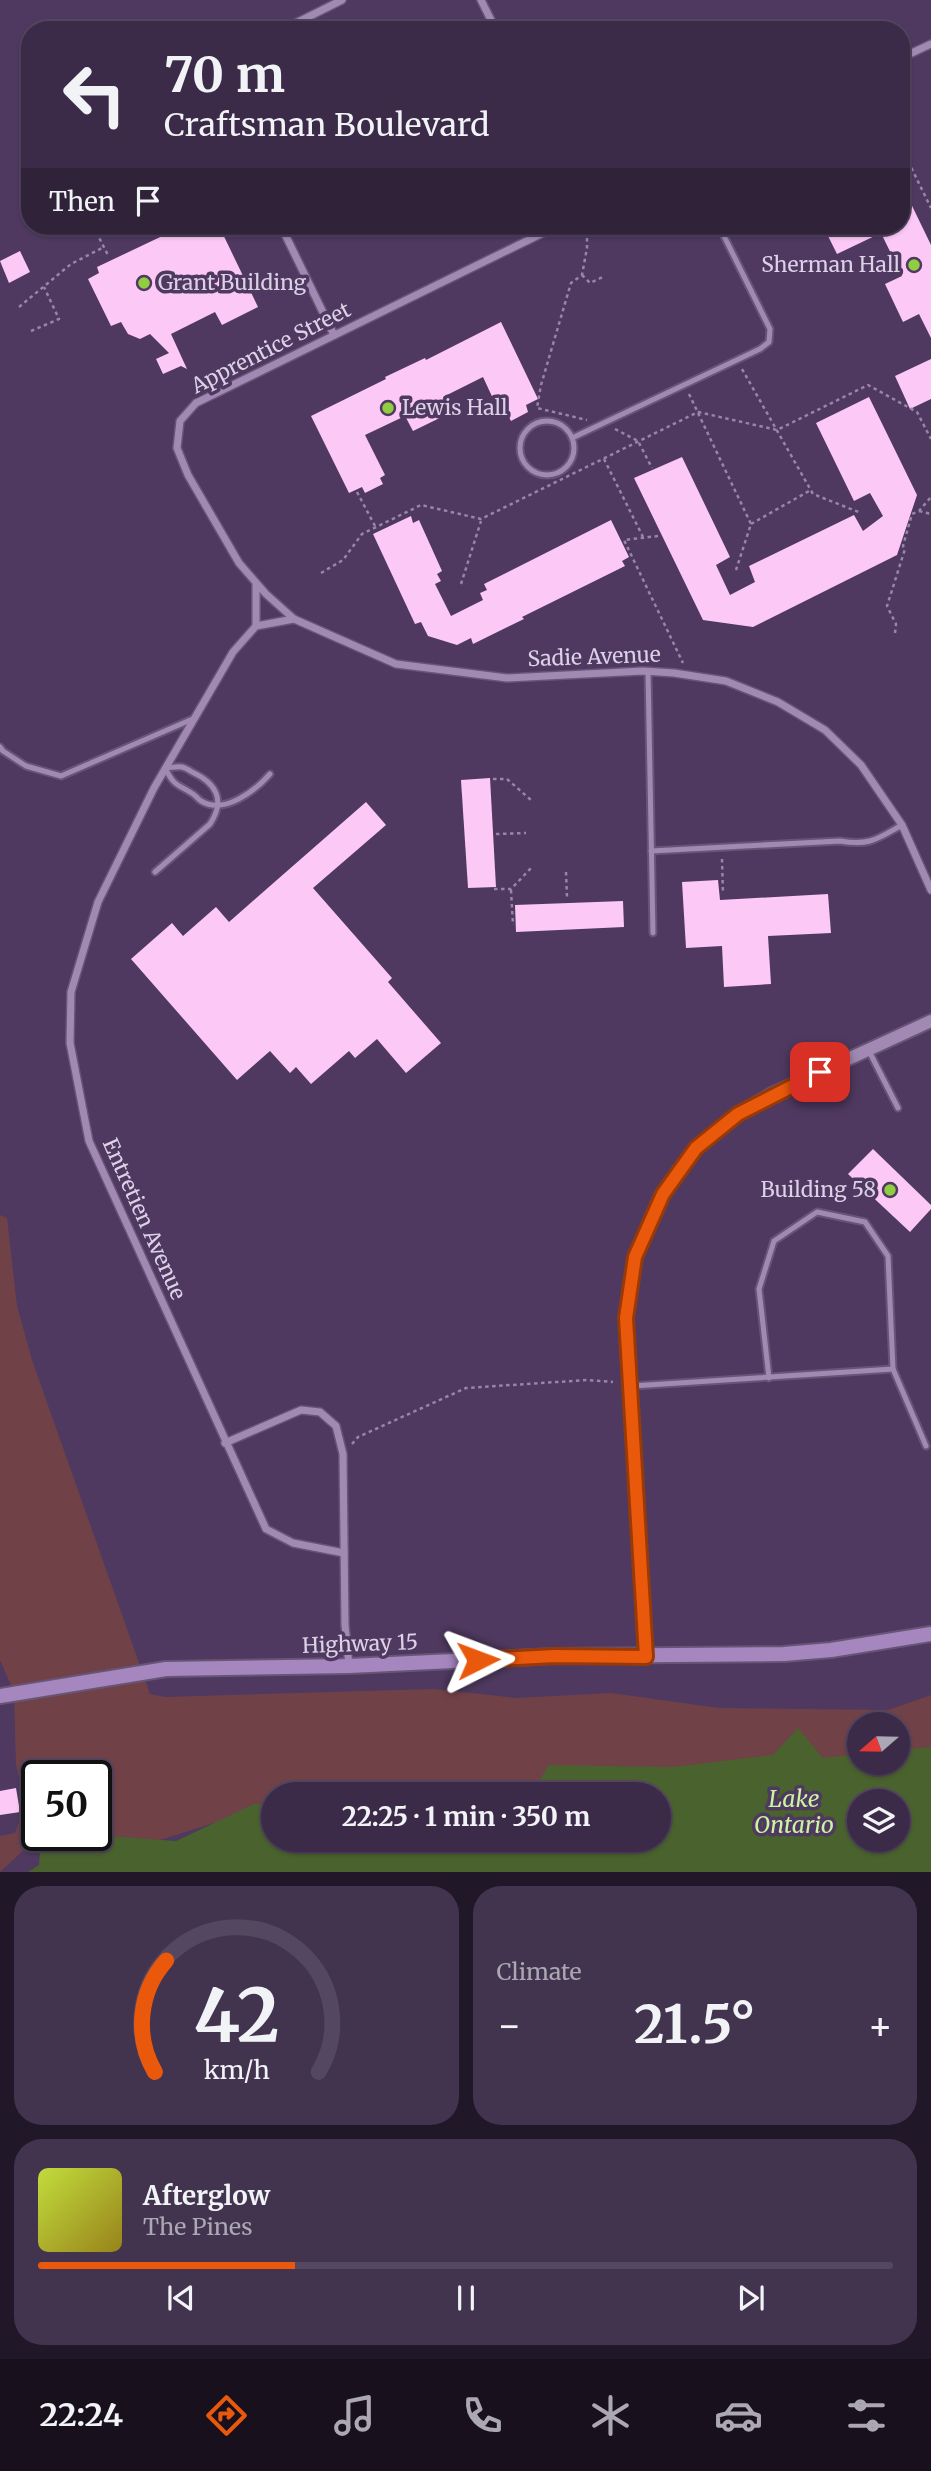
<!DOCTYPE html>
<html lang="en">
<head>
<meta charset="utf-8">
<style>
	body { margin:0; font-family:Merriweather,serif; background:#42334f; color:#f1f3f6; height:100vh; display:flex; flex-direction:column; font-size:26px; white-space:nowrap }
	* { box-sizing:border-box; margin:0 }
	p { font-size:23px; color:#aca7b4 }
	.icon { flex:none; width:38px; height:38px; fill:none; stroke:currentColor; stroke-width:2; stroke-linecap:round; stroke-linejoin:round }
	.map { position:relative; height:1872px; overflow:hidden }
	.panel { display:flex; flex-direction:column; gap:14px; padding:14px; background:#201828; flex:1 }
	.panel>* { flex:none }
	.hud { position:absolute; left:21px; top:21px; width:889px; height:214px; border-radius:28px; box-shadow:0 2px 5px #0004,0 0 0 2px #544760; background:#3b2b48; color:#f1f3f6; overflow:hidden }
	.needle { width:46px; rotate:250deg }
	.buttons { position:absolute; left:847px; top:1712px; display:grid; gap:14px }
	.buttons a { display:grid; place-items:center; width:63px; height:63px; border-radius:50%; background:#3b2b48; box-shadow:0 2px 5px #0004,0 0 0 2px #544760; font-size:35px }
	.speed { position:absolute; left:21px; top:1760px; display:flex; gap:14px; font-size:35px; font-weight:700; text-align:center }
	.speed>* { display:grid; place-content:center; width:91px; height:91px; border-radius:50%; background:#3b2b48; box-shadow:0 2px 5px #0004,0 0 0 2px #544760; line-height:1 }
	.speed .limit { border:4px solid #111; border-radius:10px; background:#fff; color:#111 }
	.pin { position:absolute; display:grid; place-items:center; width:60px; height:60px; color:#fff; margin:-30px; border-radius:14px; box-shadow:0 4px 10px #0006 }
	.me { position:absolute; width:77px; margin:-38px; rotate:87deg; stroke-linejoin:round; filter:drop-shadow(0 0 5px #0008) }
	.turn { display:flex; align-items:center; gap:24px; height:147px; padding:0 28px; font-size:32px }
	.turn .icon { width:91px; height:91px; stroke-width:2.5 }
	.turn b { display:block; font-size:49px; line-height:60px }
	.then { display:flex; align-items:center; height:66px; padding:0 28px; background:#0003; gap:14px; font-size:26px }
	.big { font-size:52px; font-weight:700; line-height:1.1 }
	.panel .card { flex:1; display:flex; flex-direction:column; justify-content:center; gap:10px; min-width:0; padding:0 24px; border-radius:28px; background:#42334f }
	.panel .dial { align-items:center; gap:0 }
	.dial svg { height:182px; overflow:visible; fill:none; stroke:#544760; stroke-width:7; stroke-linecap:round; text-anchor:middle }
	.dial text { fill:#f1f3f6; stroke:none }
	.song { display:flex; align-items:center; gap:21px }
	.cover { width:84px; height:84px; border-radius:10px; background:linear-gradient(135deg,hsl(70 70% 55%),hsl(50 70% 35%)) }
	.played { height:7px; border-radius:4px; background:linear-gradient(90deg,#ea580c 30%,#544760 30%) }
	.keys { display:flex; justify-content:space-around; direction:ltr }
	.heat { display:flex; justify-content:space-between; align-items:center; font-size:38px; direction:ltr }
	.panel .tiles { flex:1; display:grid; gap:14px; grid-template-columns:1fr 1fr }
	.card:last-child { grid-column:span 2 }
	.trip { position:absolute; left:261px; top:1782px; width:410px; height:70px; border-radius:35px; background:#3b2b48; box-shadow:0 2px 5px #0004,0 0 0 2px #544760; font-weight:700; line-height:70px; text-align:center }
	.tabs { display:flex; height:112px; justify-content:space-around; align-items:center; background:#18111d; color:#aca7b4 }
	.tabs .icon { width:49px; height:49px }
	.tabs .selected { color:#ea580c }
	.tabs b { font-size:32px; color:#f1f3f6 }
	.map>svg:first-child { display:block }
	.green { fill:#714148; fill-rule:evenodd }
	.water { fill:#49622e; fill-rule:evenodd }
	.building { fill:#fcc8f6 }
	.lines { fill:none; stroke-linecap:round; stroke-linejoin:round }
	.service-casing { stroke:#675575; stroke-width:9 }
	.minor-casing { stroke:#675575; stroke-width:10 }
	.tertiary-casing { stroke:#675575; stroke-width:16 }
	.secondary-casing { stroke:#675575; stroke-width:18 }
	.path { stroke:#9786a5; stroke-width:2.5; stroke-dasharray:3.5 3.5; stroke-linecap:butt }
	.service { stroke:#a189b4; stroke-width:5 }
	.minor { stroke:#a189b4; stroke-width:7 }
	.tertiary { stroke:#a189b4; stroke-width:12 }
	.secondary { stroke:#a686bf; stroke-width:14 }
	.route-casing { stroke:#983908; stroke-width:18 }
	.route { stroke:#ea580c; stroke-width:12 }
	.poi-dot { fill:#90cd41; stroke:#4f3960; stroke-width:2.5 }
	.labels { text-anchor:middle; stroke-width:7; stroke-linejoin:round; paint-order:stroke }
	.poi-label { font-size:21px; fill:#ddd1e8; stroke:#4f3960; text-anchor:end }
	.street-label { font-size:21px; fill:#ddd1e8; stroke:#4f3960 }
	.water-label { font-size:23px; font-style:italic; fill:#caf3a2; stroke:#4f3960 }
</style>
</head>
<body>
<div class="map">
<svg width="931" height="1873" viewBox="0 0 931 1873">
	<rect width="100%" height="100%" fill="#4f3960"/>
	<!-- green -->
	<path class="green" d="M0,1215L7,1218L17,1306L32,1360L150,1694L165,1697L434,1689L517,1698L611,1693L719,1708L888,1710L931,1695V1766L566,1794H273V1827L230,1818L128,1850L58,1854L25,1849L0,1872V1836L15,1833L25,1804L16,1765L14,1692L0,1660ZM859,1724H898V1762H859ZM37,1776H96V1836H37Z"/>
	<!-- water -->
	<path class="water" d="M798,1728L823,1758L859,1754V1762H898V1750L931,1747V1872H28L39,1865L40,1850L56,1836L96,1835L176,1841L254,1804L273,1805V1839H658V1794H491L532,1792L549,1765L673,1767L773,1755ZM859,1801H898V1839H859Z"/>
	<!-- building -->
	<g class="building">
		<path d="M901,183L931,245V338L919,314L903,322L885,284L902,276L881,233L837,254L823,226H901Z"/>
		<path d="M173,226H219L258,307L222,325L215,312L171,334L187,369L181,366L163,374L156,359L169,353L150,334L140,339L128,334L121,322L111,326L88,279L99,273L97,267L175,230Z"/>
		<path d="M20,251L30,272L9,283L0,261Z"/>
		<path d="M501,322L538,399L526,405L528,412L511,421L508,415L502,418L483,377L443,397L450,413L413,431L405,416L365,435L385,475L380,478L383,484L365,493L362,487L349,493L311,416L386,379L385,377L425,358L426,360Z"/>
		<path d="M931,359V399L910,409L895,376Z"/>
		<path d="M869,397L917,495L897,555L753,627L703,620L634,478L682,457L730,557L716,565L730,595L755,582L749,566L854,515L863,531L883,516L870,493L854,501L816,423Z"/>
		<path d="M411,516L413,523L419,520L442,571L437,574L441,581L435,584L451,616L483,600L480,593L487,590L484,584L611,520L629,557L622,561L625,566L522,617L524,619L473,644L471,638L457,645L428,636L421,622L415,624L373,534Z"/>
		<path d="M490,778L496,887L468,888L461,780Z"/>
		<path d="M366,802L386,825L313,888L392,978L388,982L441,1043L406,1073L377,1039L355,1058L349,1051L311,1084L296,1067L290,1073L270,1051L237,1080L131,959L172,923L183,936L216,907L229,922Z"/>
		<path d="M718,880L720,900L828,894L831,933L768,936L771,984L724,987L722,946L686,948L682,882Z"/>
		<path d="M623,901L624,927L516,932L515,905Z"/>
		<path d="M873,1149L931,1205V1209L910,1232L848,1174Z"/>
		<path d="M16,1788L20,1812L0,1815V1791Z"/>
	</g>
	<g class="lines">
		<!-- service casing -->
		<g class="service-casing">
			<g id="service">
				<circle cx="547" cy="448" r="27"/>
				<path d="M572,438L760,349L769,342L770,329L719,226"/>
				<path d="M648,671L653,933"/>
				<path d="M0,747L3,751L26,766L61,776L195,718"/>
				<path d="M651,851L840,841C870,846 877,839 902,825"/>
				<path d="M155,872L210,824C226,800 216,783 192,772C189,770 186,768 182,767C177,766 170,768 165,768C175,787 176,783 193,794C196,796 198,799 201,801C224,815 255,791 270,774"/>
				<path d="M869,1051L898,1108"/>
				<path d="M769,1378L759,1289L774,1241L817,1212L865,1222L888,1256L893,1369L926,1446"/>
				<path d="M632,1386L893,1369"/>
			</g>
		</g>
		<!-- minor casing -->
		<g class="minor-casing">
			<g id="minor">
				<path d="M481,0L496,30"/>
				<path d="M282,30L342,0"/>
				<path d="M901,58L931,44"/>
				<path d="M281,226L334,335"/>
				<path d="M557,226L196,403L180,421L177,448L188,475L239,563L266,594L294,619L396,664L507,678L643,671L674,673L726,681L778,702L825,730L861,765L902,825L931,890"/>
				<path d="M294,619L256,626L233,652L154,788L98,902L71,992L70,1043L89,1141L266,1529L293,1543L344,1553"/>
				<path d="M256,626V584"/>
				<path d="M225,1443L301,1410L320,1412L336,1426L343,1454L345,1625L349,1666"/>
			</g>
		</g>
		<!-- tertiary casing -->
		<g class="tertiary-casing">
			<path id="tertiary" d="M646,1657L626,1318L635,1257L662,1194L696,1148L738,1114L772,1094L931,1021"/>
		</g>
		<!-- secondary casing -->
		<g class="secondary-casing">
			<path id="secondary" d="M0,1696L166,1669L349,1666L555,1656L784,1654L831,1650L931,1634"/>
		</g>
		<!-- path -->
		<g class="path">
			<path d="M901,166L909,163L931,208"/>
			<path d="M93,226L109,257"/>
			<path d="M778,226H779"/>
			<path d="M587,238V248L582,275L571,283L541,385L537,408L587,420"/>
			<path d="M582,275L590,283L603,277"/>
			<path d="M19,307L71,264L104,247"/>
			<path d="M31,331L59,319L44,287"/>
			<path d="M742,369L813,494L861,513"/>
			<path d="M689,394L751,524L736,570"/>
			<path d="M615,429L638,441L652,468"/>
			<path d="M604,459L643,537"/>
			<path d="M357,492L375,526"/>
			<path d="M919,511L931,514"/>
			<path d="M751,524L809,491"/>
			<path d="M658,536L624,540L683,663"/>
			<path d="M321,573L343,560L362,534L421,505L481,519L698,412L777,430L868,385L917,412L931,439"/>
			<path d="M461,584L481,521"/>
			<path d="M895,633L896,624L887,606L905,549L903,546L912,514L919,511L931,497"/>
			<path d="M493,779H507L531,800"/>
			<path d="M496,834L526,833"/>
			<path d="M722,859L723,894"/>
			<path d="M566,872L567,897"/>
			<path d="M494,889H511L533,866"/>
			<path d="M511,890L513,925"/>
			<path d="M352,1444L358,1437L466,1388L587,1380L613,1382"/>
		</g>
		<!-- service -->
		<use href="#service" class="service"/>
		<!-- minor -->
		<use href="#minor" class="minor"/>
		<!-- tertiary -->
		<use href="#tertiary" class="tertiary"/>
		<!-- secondary -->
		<use href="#secondary" class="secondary"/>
	</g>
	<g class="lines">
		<!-- route casing -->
		<g class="route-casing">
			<path id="route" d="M478,1660L555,1656L646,1657L626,1318L635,1257L663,1194L696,1148L738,1114L820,1072"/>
		</g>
		<!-- route -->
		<use href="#route" class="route"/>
	</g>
	<!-- markers -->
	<g class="poi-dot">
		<circle cx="914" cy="265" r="7"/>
		<circle cx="144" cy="283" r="7"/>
		<circle cx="388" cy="408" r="7"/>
		<circle cx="890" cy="1190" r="7"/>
	</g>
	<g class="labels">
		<!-- poi labels -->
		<g class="poi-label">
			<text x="900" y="272">Sherman Hall</text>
			<text x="158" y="290" text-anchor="start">Grant Building</text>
			<text x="402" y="415" text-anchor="start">Lewis Hall</text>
			<text x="876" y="1197">Building 58</text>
		</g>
		<!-- street labels -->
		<g class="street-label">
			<text transform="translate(271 348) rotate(-27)" y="7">Apprentice Street</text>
			<text transform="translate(594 657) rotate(-2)" y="7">Sadie Avenue</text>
			<text transform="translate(144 1219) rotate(66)" y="7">Entretien Avenue</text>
			<text transform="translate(360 1644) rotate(-2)" y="7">Highway 15</text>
		</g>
		<!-- water labels -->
		<g class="water-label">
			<text x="794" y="1807">Lake<tspan x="794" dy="26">Ontario</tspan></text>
		</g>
	</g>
</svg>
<div class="buttons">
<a><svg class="needle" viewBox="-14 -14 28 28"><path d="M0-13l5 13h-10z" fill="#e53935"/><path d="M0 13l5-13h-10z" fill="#aca7b4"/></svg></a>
<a><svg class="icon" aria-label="layers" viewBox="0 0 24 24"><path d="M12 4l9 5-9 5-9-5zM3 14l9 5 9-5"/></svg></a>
</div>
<div class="speed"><div class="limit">50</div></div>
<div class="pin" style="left:820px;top:1072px;background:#d93025"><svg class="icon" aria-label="arrive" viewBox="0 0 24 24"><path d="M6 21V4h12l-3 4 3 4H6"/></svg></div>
<svg class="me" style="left:478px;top:1660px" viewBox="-20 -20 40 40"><path d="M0-17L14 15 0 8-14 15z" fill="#ea580c" stroke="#fff" stroke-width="4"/></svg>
<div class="trip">22:25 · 1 min · 350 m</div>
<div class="hud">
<div class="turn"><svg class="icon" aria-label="left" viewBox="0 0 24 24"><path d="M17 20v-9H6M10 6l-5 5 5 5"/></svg><div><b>70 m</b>Craftsman Boulevard</div></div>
<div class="then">Then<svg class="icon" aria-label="arrive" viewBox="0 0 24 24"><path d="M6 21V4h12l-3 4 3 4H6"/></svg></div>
</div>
</div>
<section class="panel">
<div class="tiles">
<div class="card dial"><svg viewBox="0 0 100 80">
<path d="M14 69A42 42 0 1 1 86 69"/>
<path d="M14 69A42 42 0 0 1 19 20" stroke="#ea580c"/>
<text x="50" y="56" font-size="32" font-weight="700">42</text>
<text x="50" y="72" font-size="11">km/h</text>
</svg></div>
<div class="card"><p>Climate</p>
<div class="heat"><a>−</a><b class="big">21.5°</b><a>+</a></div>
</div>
<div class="card">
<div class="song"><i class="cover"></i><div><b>Afterglow</b><p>The Pines</p></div></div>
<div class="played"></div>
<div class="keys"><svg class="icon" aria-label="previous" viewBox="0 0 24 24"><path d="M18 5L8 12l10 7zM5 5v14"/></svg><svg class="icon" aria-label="pause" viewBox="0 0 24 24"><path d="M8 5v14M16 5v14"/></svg><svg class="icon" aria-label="next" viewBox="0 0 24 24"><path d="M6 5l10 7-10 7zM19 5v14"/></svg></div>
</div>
</div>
</section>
<nav class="tabs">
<b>22:24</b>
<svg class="icon selected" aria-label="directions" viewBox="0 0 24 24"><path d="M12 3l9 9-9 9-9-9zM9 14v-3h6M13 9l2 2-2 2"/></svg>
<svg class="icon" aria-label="music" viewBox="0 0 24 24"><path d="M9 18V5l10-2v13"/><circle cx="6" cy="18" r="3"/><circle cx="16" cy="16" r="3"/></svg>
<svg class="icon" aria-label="phone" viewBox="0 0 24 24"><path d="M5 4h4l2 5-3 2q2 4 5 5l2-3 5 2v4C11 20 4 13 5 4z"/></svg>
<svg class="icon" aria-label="climate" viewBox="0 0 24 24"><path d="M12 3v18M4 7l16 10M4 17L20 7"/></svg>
<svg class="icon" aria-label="car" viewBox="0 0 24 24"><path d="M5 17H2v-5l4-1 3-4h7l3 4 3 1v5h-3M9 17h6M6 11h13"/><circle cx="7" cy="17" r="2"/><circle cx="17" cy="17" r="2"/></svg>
<svg class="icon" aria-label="filters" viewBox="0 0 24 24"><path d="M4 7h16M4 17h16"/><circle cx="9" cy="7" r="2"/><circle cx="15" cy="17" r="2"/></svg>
</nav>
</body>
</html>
